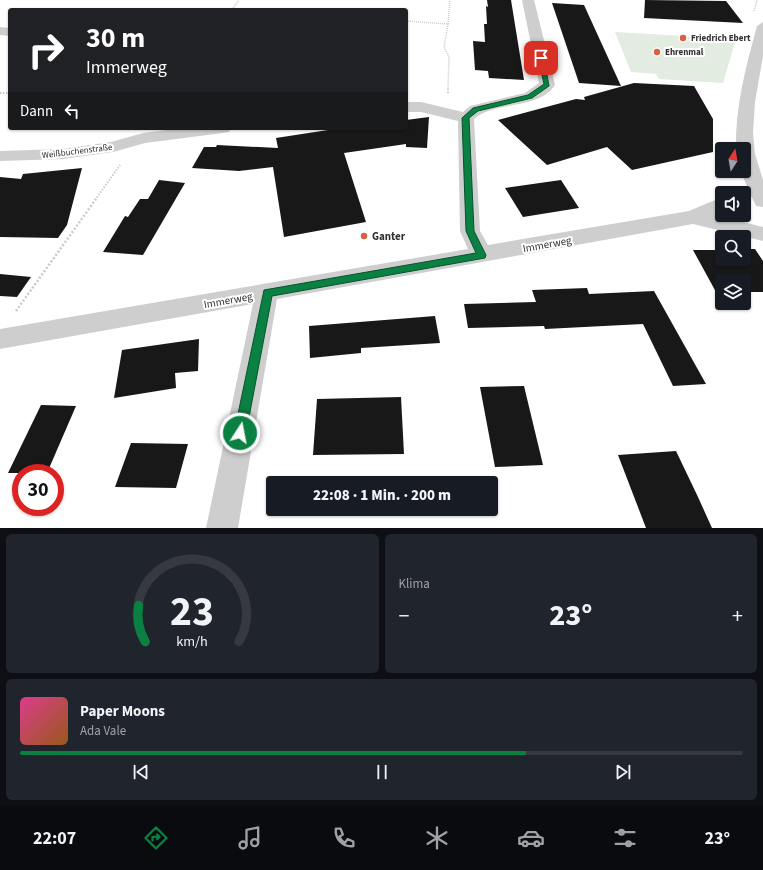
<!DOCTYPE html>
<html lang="de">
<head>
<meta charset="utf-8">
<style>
	body { margin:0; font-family:"Source Sans 3",sans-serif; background:#20242c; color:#f1f3f6; height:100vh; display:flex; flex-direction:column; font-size:15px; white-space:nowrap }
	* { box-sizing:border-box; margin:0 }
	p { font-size:13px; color:#9ea1a6 }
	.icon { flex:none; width:22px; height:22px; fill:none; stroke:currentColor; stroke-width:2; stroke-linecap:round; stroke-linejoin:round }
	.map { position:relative; height:528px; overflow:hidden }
	.details { display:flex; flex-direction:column; gap:6px; padding:6px; background:#0d0f14; flex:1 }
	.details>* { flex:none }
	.guide { position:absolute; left:8px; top:8px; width:400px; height:122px; border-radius:4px; box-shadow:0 1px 3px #0004; background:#202124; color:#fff; overflow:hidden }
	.needle { width:26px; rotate:11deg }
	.fabs { position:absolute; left:715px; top:142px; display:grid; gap:8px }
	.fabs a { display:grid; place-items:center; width:36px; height:36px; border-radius:4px; background:#171b24; box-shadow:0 1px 3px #0004; font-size:20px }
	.speed { position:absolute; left:12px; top:464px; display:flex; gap:8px; font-size:20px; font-weight:700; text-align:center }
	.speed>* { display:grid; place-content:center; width:52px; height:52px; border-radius:50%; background:#171b24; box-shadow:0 1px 3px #0004; line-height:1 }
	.speed .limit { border:6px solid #d22; background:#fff; color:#111 }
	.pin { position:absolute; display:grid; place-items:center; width:34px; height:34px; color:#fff; margin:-17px; border-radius:8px; box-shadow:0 2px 6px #0006 }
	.me { position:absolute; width:44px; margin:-22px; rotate:11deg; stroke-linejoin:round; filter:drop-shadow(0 0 3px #0008) }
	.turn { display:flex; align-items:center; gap:14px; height:84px; padding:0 12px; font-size:18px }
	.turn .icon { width:52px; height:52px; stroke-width:2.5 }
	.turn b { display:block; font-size:28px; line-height:34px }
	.then { display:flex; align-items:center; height:38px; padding:0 12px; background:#0003; gap:8px; font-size:15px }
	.big { font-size:30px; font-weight:800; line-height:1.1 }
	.details .widget { flex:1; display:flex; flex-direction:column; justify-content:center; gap:6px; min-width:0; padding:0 14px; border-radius:6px; background:#20242c }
	.details .dial { align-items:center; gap:0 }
	.dial svg { height:104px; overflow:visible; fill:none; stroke:#363941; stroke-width:7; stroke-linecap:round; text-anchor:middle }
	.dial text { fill:#f1f3f6; stroke:none }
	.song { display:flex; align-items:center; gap:12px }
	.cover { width:48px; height:48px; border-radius:6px; background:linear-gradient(135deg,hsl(330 70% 55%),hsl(30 70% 35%)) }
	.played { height:4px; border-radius:2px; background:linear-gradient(90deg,#0b8043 70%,#363941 70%) }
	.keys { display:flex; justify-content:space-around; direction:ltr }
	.heat { display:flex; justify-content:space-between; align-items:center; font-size:22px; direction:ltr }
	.details .tiles { flex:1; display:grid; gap:6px; grid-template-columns:1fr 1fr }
	.widget:last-child { grid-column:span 2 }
	.trip { position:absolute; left:266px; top:476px; width:232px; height:40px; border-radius:4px; background:#171b24; box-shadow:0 1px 3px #0004; font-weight:800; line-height:40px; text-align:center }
	.tabs { display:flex; height:64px; justify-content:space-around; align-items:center; background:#090b0e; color:#9ea1a6 }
	.tabs .icon { width:28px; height:28px }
	.tabs .current { color:#0b8043 }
	.tabs b { font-size:18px; color:#f1f3f6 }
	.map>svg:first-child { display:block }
	.green { fill:#e3ece0 }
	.building { fill:#181818 }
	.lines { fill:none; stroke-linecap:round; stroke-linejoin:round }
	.path-far2 { stroke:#cbcbcb; stroke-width:1.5; stroke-dasharray:1 1; stroke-linecap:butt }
	.path-far1 { stroke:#cbcbcb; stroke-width:2; stroke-dasharray:1.5 1.5; stroke-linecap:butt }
	.path { stroke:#cbcbcb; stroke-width:2.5; stroke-dasharray:2 2; stroke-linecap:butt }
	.minor { fill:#cecece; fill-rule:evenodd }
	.tertiary { fill:#cecece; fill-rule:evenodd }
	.route { fill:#0b8043; stroke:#07532c }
	.poi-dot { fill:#d66144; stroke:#fff; stroke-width:1.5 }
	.labels { text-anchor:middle; stroke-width:4; stroke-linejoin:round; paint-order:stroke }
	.far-poi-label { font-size:9px; font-weight:bold; fill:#313131; stroke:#fff; text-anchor:start }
	.far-street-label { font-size:9px; fill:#313131; stroke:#fff }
	.poi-label { font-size:11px; font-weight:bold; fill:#313131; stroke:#fff; text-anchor:start }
	.street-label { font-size:11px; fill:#313131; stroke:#fff }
</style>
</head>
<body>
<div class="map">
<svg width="763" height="528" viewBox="0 0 763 528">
	<rect width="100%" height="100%" fill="#fff"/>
	<!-- green -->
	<path class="green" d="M615,32L736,39L723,83L659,79L656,74L631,72Z"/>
	<!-- building -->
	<g class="building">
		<path d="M487,0H511L524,80L489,78L488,71L475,70L473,41L485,42L484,24H487L486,6L488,7Z"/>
		<path d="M645,0L726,1L743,23L644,18Z"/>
		<path d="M552,3L584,5L621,86L579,83Z"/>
		<path d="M634,83L694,86L713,119V152L632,170L607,147L547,165L498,120L576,99L585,100L584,97Z"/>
		<path d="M429,117L427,148L406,147V144L344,153L366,222L284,237L273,167L239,171L192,168L204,147H216L217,145L278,148L276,138L341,128H406V120Z"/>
		<path d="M82,168L67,225L58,238L0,237V177L21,179L23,174Z"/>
		<path d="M159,180L185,183L143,255L103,252L125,216L128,217L140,199H148Z"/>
		<path d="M561,180L579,208L523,217L505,188Z"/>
		<path d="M744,249H755L763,261V292H744V281H722V292H716L693,250H722V259H744Z"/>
		<path d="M0,274L31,277L17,297L0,296Z"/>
		<path d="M587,288L589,294L654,291L706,384L673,386L643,324L545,329L544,326L468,328L464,304L536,302L532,290Z"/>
		<path d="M435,316L440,343L361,348V353L310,358L309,326Z"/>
		<path d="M199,339L198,371L175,373L176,388L114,398L122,350Z"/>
		<path d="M524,386L543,465L495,467L480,387Z"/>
		<path d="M401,397L404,454L313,455L317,399Z"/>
		<path d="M41,405L76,406L47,473H8Z"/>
		<path d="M131,443L188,444L176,488L115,487Z"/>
		<path d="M676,451L698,497L712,528H646L618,455Z"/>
	</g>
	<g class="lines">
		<!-- path-far2 -->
		<g class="path-far2">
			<path d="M232,10L239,0"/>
			<path d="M754,11L757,0"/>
			<path d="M406,21L448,24L444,47L449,57L448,88"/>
			<path d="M448,24L450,0"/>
		</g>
		<!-- path-far1 -->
		<g class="path-far1">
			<path d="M0,93H10"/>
			<path d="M448,93V87"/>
			<path d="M95,200L120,165"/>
		</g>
		<!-- path -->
		<path class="path" d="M16,311L96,199"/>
		<!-- minor -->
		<g class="minor">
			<path d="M522,0H534L555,85C537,111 496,100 474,119L480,231L488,245L689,211L722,197V212L715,215L763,227V241L693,224L277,299L238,528H206L253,304L0,349V329L468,249L460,231L458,121L421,112H406V102H421L463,112L470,106L525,93L539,83Z"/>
			<path d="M0,27L10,28V36L0,35Z"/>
			<path d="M182,128H231L229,132L223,133L145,143L113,152L63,159L0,161V151L63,149L111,142L143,133Z"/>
			<path d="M756,182L763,184V192L744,200V193H735L737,190Z"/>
		</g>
		<!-- tertiary -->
		<path class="tertiary" d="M763,22V56L755,102L753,133L755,154L763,180V207L756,206L742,175L741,171H744V149H736C735,107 746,66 757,26Z"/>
	</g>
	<!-- route -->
	<path class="route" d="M541,56L544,58L549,86L532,98L478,111L469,118L474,231L486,255L485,258L272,296L246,433L244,437L240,439L236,437L234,433L264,290L476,253L466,231L462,118L473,108L528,95L544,84L538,58Z"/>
	<!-- markers -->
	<g class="poi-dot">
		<circle cx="683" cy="38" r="4"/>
		<circle cx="657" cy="52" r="4"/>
		<circle cx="364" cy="236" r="4"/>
	</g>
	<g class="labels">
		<!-- far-poi labels -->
		<g class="far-poi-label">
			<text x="691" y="41">Friedrich Ebert</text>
			<text x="665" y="55">Ehrenmal</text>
		</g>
		<!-- far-street labels -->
		<g class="far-street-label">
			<text transform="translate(77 151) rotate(-7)" y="3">Weißbuchenstraße</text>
		</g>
		<!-- poi labels -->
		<g class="poi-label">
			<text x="372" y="240">Ganter</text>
		</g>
		<!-- street labels -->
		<g class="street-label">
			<text transform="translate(547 244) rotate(-10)" y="4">Immerweg</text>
			<text transform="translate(228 300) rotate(-10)" y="4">Immerweg</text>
		</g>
	</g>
</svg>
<div class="fabs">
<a><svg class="needle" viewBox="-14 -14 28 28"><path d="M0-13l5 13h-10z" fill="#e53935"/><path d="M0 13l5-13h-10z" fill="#9ea1a6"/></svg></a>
<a><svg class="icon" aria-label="sound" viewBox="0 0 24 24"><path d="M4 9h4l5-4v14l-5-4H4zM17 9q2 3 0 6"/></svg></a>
<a><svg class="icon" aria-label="search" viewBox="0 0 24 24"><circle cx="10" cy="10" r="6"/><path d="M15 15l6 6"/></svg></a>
<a><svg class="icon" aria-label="layers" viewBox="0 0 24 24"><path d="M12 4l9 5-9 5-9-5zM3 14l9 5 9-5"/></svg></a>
</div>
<div class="speed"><div class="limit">30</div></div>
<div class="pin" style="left:541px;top:58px;background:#d93025"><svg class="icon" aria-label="arrive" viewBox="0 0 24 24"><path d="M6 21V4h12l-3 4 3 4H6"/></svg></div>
<svg class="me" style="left:240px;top:433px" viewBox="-20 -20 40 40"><circle r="17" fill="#0b8043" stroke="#fff" stroke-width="3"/><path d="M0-11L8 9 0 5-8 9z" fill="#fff"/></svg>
<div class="trip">22:08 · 1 Min. · 200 m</div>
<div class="guide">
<div class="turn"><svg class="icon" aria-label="right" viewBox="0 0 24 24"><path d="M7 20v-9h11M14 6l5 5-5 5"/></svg><div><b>30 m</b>Immerweg</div></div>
<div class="then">Dann<svg class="icon" aria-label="left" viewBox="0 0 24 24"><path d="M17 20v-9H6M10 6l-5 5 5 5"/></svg></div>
</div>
</div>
<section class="details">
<div class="tiles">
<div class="widget dial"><svg viewBox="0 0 100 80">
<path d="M14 69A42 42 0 1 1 86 69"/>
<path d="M14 69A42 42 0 0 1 9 41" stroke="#0b8043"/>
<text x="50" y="56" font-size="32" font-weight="700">23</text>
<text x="50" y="72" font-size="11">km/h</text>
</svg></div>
<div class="widget"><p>Klima</p>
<div class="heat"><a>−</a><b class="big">23°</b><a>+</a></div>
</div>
<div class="widget">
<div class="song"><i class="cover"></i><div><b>Paper Moons</b><p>Ada Vale</p></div></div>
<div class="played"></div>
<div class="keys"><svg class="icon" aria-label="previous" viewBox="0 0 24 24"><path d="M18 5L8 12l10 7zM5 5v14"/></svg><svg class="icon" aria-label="pause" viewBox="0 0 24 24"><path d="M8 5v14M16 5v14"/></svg><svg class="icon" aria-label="next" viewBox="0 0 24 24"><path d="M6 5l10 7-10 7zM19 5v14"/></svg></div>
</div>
</div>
</section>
<nav class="tabs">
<b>22:07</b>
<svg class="icon current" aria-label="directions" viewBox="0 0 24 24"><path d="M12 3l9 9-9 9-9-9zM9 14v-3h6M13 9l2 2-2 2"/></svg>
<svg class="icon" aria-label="music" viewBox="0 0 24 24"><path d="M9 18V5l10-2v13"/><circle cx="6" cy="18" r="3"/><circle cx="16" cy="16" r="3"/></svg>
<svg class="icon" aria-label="phone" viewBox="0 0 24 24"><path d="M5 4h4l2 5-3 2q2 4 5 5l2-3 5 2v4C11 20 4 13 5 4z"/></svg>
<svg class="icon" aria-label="climate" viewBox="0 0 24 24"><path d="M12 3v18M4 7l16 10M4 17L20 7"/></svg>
<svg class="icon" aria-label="car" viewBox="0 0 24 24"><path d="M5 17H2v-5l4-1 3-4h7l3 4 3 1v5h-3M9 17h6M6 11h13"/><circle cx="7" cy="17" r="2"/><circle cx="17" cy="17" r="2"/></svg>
<svg class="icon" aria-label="filters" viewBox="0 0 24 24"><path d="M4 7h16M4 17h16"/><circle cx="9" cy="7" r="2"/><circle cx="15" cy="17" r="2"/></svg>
<b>23°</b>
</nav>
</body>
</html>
